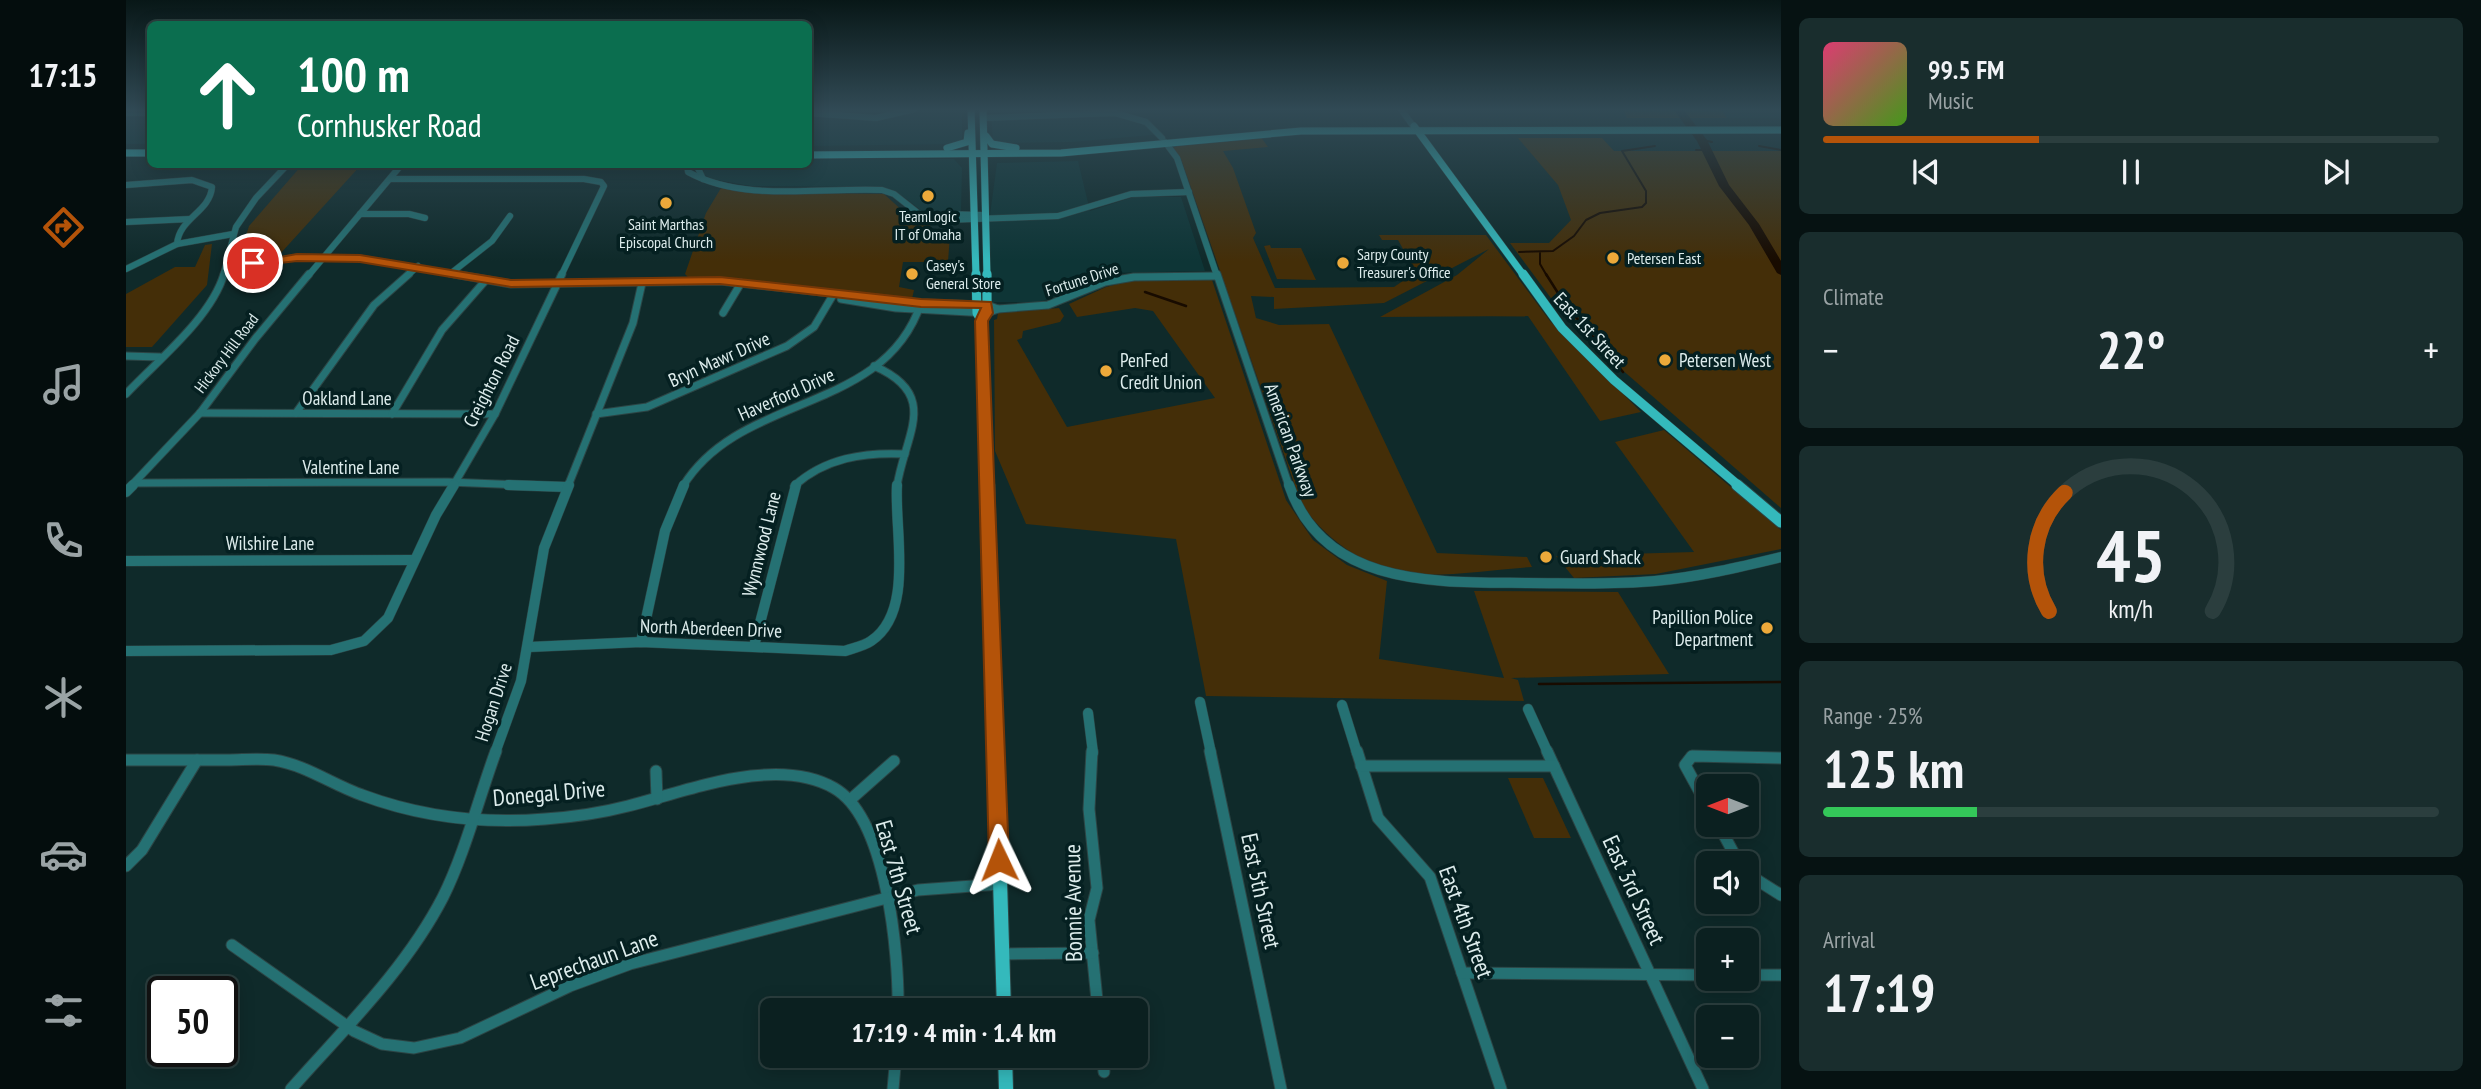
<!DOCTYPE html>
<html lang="en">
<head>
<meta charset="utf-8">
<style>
	body { margin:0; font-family:"PT Sans Narrow",sans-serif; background:#192d2d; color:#f1f3f6; height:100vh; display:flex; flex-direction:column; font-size:26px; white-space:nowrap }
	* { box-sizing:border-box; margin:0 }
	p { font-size:23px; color:#9aa3a5 }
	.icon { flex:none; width:38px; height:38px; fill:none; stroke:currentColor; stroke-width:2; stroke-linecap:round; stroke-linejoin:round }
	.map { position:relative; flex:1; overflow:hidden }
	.sheet { display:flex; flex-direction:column; gap:18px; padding:18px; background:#061212; width:700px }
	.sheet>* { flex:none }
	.banner { position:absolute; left:21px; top:21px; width:665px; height:147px; border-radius:10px; box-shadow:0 4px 18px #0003,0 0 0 2px #2b3e3e; background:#0b6e4f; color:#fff; overflow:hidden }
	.needle { width:46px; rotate:270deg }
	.controls { position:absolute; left:1570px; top:774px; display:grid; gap:14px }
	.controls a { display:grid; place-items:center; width:63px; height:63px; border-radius:10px; background:#0b2020; box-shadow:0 4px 18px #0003,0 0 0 2px #2b3e3e; font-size:35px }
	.speed { position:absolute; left:21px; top:976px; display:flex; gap:14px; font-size:35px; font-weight:700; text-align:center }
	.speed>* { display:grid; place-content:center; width:91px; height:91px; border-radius:50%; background:#0b2020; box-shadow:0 4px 18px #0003,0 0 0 2px #2b3e3e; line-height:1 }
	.speed .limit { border:4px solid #111; border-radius:10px; background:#fff; color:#111 }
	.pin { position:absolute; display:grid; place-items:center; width:60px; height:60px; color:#fff; margin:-30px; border:4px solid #fff; border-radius:50%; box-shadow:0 2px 7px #0007 }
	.me { position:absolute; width:77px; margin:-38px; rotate:358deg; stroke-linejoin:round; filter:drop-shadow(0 0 5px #0008) }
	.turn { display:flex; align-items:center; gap:24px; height:147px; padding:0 35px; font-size:32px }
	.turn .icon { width:91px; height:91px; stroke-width:2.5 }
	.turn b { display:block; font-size:49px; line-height:60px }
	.big { font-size:52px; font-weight:700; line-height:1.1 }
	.sheet .tile { flex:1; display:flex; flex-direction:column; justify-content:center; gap:10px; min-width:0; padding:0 24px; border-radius:10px; background:#192d2d }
	.sheet .dial { align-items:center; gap:0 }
	.dial svg { height:182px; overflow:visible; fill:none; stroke:#2b3e3e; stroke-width:7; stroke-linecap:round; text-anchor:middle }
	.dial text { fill:#f1f3f6; stroke:none }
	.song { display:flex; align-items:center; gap:21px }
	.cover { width:84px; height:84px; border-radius:10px; background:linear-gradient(135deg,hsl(340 70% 55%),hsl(100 70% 35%)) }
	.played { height:7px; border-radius:4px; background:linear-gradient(90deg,#b45309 35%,#2b3e3e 35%) }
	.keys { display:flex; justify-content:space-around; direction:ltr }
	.heat { display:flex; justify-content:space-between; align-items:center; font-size:38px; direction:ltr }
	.charge { height:10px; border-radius:5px; background:linear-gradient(90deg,#34c759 25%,#2b3e3e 0) }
	.trip { position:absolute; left:634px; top:998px; width:388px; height:70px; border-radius:10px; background:#0b2020; box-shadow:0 4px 18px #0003,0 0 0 2px #2b3e3e; font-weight:700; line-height:70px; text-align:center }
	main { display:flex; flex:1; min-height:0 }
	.tabs { display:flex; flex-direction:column; width:126px; justify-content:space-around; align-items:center; background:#040d0d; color:#9aa3a5 }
	.tabs .icon { width:49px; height:49px }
	.tabs .current { color:#b45309 }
	.tabs b { font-size:32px; color:#f1f3f6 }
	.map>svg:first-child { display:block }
	.built { fill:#0e3536 }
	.green { fill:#442e08 }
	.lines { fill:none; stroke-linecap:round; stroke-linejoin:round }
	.stream-far1 { stroke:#180b00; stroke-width:2 }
	.stream { stroke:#180b00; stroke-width:2.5 }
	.river { fill:#180b00; fill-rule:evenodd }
	.minor-far3-casing { stroke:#2c4545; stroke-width:7 }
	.minor-far2-casing { stroke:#2c4545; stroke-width:9 }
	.minor-far1-casing { stroke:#2c4545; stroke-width:11 }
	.minor-casing { stroke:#2c4545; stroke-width:13 }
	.major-far3-casing { stroke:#2c4545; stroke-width:8 }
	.major-far2-casing { stroke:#2c4545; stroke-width:10 }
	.major-far1-casing { stroke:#2c4545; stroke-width:13 }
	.major-casing { stroke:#2c4545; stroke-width:16 }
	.minor-far3 { stroke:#257173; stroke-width:6 }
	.minor-far2 { stroke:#257173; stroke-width:7 }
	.minor-far1 { stroke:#257173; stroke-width:10 }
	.minor { stroke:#257173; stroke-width:11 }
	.major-far3 { stroke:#34b9bc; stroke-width:7 }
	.major-far2 { stroke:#34b9bc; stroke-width:9 }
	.major-far1 { stroke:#34b9bc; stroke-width:11 }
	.major { stroke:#34b9bc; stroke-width:14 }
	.route { fill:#b45309; stroke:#753606; stroke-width:2 }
	.poi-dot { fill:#eca93a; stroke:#052021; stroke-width:2.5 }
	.labels { text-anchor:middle; stroke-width:7; stroke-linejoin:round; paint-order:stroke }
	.far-poi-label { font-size:16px; fill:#ddecec; stroke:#052021; text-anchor:start }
	.far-street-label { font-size:16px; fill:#ddecec; stroke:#052021 }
	.street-label { font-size:19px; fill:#ddecec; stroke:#052021 }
	.poi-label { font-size:19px; fill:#ddecec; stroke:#052021; text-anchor:start }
	.near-street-label { font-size:23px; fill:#ddecec; stroke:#052021 }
</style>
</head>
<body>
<main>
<nav class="tabs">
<b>17:15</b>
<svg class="icon current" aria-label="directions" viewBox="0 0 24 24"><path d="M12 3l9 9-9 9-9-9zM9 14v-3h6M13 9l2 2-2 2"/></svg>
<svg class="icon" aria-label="music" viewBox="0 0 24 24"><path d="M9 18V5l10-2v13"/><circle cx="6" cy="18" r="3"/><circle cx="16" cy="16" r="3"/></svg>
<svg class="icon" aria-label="phone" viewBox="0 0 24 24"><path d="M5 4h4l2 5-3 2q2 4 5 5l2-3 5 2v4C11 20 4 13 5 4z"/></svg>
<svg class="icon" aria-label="climate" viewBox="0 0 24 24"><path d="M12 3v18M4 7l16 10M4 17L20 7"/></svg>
<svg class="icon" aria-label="car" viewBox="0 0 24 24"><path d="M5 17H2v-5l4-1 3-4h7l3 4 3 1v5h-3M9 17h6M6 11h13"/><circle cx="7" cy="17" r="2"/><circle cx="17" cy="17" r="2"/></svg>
<svg class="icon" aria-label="filters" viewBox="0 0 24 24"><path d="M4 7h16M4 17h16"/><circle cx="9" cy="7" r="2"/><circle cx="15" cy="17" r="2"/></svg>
</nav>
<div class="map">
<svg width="1655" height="1089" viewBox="0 0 1655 1089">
	<rect width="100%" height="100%" fill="#0f2a2a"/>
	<!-- built -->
	<g class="built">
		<rect x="0" y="109" width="24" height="35"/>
		<path d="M682,109H836V141L831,144L683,146Z"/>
		<path d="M865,109H929L930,115L978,111L1003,113L1020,119L1038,134L946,142L867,143Z"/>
		<path d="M1595,109H1655V118H1601Z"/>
		<path d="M683,159H828L836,168L835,212L796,211L779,198L755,187L625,186L586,179L577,174L580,165L682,164Z"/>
		<path d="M952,161L964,211L1007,197H1055L1079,271L979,273L949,291L912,302H866L863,222L871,163Z"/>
	</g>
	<!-- green -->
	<g class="green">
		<path d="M1497,109H1595L1601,118H1501Z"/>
		<path d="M1134,136L1142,147L1097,151L1107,168L1130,233L1127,238L1149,288L1268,287L1290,272L1272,240H1256L1253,235H1360L1424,321L1515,412L1474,421L1402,316L1254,317L1331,275L1363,249L1258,303L1148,309V297L1125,296L1130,318L1153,325L1203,324L1311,553L1401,557L1406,567C1370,569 1321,577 1287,574C1243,571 1198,539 1175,503L1055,159L1047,148L1053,145Z"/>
		<path d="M1392,138H1476L1488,151H1655V508L1463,341L1430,305L1384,243H1423L1445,220L1432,185Z"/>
		<path d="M176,165H235L154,254L112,261L123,226Z"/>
		<path d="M595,188L623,192L758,194L778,212L803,222L805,229L824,235L822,262H777L773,287L788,290L786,299L618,280L562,277L559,274L580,213Z"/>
		<path d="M86,244L81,285L26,347H0V294L49,267H69L79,245Z"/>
		<path d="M1144,245L1145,248H1175L1190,280L1151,279L1138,246Z"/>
		<path d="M1008,280H1086L1160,500L1187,540L1221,565L1261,581L1253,659L1378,678L1348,591L1492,592L1543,674L1385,678L1392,680L1398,701L1080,696L1050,539L900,524L869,451L868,320L871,319L872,313L933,308L938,316L934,322L897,331L896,338L891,340L941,427L1089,398L1027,311L1009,308L951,317L943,304L980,287Z"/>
		<path d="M1538,430L1655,530V549L1530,574L1448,578L1430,556L1568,552L1489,442Z"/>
		<path d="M1382,778H1417L1445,838H1408Z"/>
	</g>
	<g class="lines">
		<!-- stream-far1 -->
		<g class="stream-far1">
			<path d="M1576,140L1586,142"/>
			<path d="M1633,146L1655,150"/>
			<path d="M1570,150H1580"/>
			<path d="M1393,252L1427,251L1448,236L1460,220L1474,213L1516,207L1520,203V191L1496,151L1529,146"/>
			<path d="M1414,253V264L1421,276"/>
		</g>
		<!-- stream -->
		<g class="stream">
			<path d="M1420,274L1437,301"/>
			<path d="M1019,292L1060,306"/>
			<path d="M1442,308L1497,372"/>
			<path d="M1413,684L1655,682"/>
		</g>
		<!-- river -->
		<path class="river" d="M1547,109H1557L1581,140L1603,185L1633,224L1655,261V275L1651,273L1623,225L1593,186L1571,141Z"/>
		<!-- minor-far3 casing -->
		<g class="minor-far3-casing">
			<g id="minor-far3">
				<path d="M1275,109L1287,126"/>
				<path d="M0,113H24"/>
				<path d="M682,113L750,118L789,109"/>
				<path d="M858,118L989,113L1020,122L1036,138"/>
				<path d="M1039,142L1051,158L1091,276"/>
				<path d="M561,164L562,172C619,203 693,187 756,190L768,194L792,213L817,220L932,216L1005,194L1063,192"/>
				<path d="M570,164L577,179"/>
				<path d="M264,179H458L475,182L478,186L435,276"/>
				<path d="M0,185L66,180L86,187C84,212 53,218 51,244"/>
				<path d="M234,214H283L299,218"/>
				<path d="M809,217L817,214L855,215"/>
				<path d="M0,222L64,219"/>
				<path d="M102,268L171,257L234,258L338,276"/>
				<path d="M0,269L51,244L107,234"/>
				<path d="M324,274L366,241L384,216"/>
				<path d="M97,276L110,227L130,198L162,164"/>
				<path d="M182,276L276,164"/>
				<path d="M281,276L292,266"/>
			</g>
		</g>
		<!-- minor-far2 casing -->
		<g class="minor-far2-casing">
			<g id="minor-far2">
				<path d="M328,274L385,284L594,281L795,303L861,305L872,309"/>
				<path d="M1091,274L1163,486"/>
				<path d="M715,299L770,308L861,313L872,309L922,305L979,282L1008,277L1091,276"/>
				<path d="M597,313L615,283"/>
				<path d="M0,356L34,357"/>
				<path d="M748,366C815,395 779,434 771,486"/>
				<path d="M0,394C31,361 85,318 98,274"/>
				<path d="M74,413L369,414"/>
				<path d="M170,413L248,305L283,274"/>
				<path d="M266,414L316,330L359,281"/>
				<path d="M470,414L521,407L661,346L688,327L707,295"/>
				<path d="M8,483L322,482L423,486"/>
				<path d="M5,486L74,413L129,339L183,274"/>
				<path d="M327,486L369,414L436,274"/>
				<path d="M442,486L507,323L516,283"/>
				<path d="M557,486C615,392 758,415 795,303"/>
				<path d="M668,486C699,458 738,452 779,454"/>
			</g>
		</g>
		<!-- minor-far1 casing -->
		<g class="minor-far1-casing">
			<g id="minor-far1">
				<path d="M382,485L441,487"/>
				<path d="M1163,485C1198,588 1312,582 1401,583C1443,583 1486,585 1529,581C1572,577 1614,567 1655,557"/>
				<path d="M0,492L7,485"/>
				<path d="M0,561L288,560"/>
				<path d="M515,642L539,531L558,485"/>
				<path d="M628,646L670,485"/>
				<path d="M403,647L515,642L719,651C727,648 738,646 745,641C789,612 768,530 771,485"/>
				<path d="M0,651L205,650L238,641L262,618L310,515L328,485"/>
				<path d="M1074,702L1085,753"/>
				<path d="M1216,705L1231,753"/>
				<path d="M1402,709L1422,753"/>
				<path d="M962,713L967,753"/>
				<path d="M369,753L395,681L418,548L443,485"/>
			</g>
		</g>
		<!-- minor casing -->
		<g class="minor-casing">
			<g id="minor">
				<path d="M966,751L963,809L971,888L963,920L972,1010"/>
				<path d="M1084,751L1155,1089"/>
				<path d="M1231,751L1252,818L1304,877L1375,1089"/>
				<path d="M1421,751L1577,1089"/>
				<path d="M0,760C34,760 67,760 101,760C116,760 133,758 148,760C180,765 207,785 236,795C295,817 357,824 419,819C447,817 475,813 502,806C562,791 650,755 708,788C761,818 773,955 772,1010"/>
				<path d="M1235,766H1428"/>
				<path d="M530,771L531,799"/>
				<path d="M724,800L768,761"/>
				<path d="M1582,807L1559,765L1566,756L1655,758"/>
				<path d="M1592,824L1613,863"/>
				<path d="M0,866L16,850L71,760"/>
				<path d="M1620,873L1655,895"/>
				<path d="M106,945L228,1031L256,1044L288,1048L334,1038L444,986L504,964L792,890L874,884"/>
				<path d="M876,954L967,953"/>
				<path d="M1336,973L1582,975"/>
				<path d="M1620,975H1655"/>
				<path d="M977,1055L978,1072"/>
				<path d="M165,1089C218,1029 280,969 317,897C339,853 353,797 370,751"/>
				<path d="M767,1089L770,1055"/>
			</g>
		</g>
		<!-- major-far3 casing -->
		<g class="major-far3-casing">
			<g id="major-far3">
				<path d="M845,109L850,276"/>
				<path d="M857,109L861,276"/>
				<path d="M1288,126L1398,276"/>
				<path d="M860,136L866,144L890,148"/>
				<path d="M821,148L841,142L842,133"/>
				<path d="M0,153H24"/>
				<path d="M682,155L935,153L1175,131L1655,130"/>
			</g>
		</g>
		<!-- major-far2 casing -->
		<g class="major-far2-casing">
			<g id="major-far2">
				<path d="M850,274L851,313L856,321L863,486"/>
				<path d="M1397,274L1436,328L1488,380L1613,486"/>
				<path d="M856,321L861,313V274"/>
			</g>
		</g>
		<!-- major-far1 casing -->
		<g class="major-far1-casing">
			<g id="major-far1">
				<path d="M863,485L870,753"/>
				<path d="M1611,485L1655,522"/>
			</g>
		</g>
		<!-- major casing -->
		<g class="major-casing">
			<g id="major">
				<path d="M870,751L878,1010"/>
				<path d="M879,1055L880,1089"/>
			</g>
		</g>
		<!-- minor-far3 -->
		<use href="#minor-far3" class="minor-far3"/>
		<!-- minor-far2 -->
		<use href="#minor-far2" class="minor-far2"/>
		<!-- minor-far1 -->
		<use href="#minor-far1" class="minor-far1"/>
		<!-- minor -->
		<use href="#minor" class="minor"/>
		<!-- major-far3 -->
		<use href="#major-far3" class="major-far3"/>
		<!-- major-far2 -->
		<use href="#major-far2" class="major-far2"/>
		<!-- major-far1 -->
		<use href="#major-far1" class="major-far1"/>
		<!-- major -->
		<use href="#major" class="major"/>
	</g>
	<!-- sky -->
	<linearGradient id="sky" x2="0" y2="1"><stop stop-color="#081717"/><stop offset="0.42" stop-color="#314a55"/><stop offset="1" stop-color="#314a55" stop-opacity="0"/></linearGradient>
	<rect width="1655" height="261" fill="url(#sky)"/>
	<!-- route -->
	<path class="route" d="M171,254L234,255L385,280L594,277L795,299L865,302L867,313L862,321L883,860L880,867L873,870L866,867L863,860L849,321L855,308L795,307L594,284L385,287L234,262L171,261L127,266L121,263Z"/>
	<!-- markers -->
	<g class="poi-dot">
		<circle cx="802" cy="196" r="7"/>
		<circle cx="540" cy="203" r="7"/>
		<circle cx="1487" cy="258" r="7"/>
		<circle cx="1217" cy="263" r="7"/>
		<circle cx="786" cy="274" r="7"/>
		<circle cx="1539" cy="360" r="7"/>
		<circle cx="980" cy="371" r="7"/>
		<circle cx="1420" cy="557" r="7"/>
		<circle cx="1641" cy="628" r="7"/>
	</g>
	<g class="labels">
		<!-- far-poi labels -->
		<g class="far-poi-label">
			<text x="802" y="222" text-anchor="middle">TeamLogic<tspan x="802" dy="18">IT of Omaha</tspan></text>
			<text x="540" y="230" text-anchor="middle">Saint Marthas<tspan x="540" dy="18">Episcopal Church</tspan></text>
			<text x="1231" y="260">Sarpy County<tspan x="1231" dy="18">Treasurer's Office</tspan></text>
			<text x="1501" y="264">Petersen East</text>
			<text x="800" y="271">Casey's<tspan x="800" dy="18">General Store</tspan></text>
		</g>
		<!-- far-street labels -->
		<g class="far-street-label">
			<text transform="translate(956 279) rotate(-18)" y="6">Fortune Drive</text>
			<text transform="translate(100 353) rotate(-53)" y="6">Hickory Hill Road</text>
		</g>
		<!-- street labels -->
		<g class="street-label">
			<text transform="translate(1464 330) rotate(47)" y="7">East 1st Street</text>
			<text transform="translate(593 359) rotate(-24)" y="7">Bryn Mawr Drive</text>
			<text transform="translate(365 381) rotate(-63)" y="7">Creighton Road</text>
			<text transform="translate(660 394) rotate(-24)" y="7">Haverford Drive</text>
			<text x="221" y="405">Oakland Lane</text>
			<text transform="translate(1165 440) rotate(70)" y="7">American Parkway</text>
			<text x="225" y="474">Valentine Lane</text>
			<text x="144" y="550">Wilshire Lane</text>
			<text transform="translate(635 544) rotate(-76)" y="7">Wynnwood Lane</text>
			<text transform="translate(585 628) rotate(2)" y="7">North Aberdeen Drive</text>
			<text transform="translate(367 702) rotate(-72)" y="7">Hogan Drive</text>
		</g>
		<!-- poi labels -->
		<g class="poi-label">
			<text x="994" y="367">PenFed<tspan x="994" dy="22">Credit Union</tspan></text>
			<text x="1553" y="367">Petersen West</text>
			<text x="1434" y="564">Guard Shack</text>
			<text x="1627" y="624" text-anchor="end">Papillion Police<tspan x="1627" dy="22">Department</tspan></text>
		</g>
		<!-- near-street labels -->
		<g class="near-street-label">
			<text transform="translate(423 793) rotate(-5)" y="8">Donegal Drive</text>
			<text transform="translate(773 877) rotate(74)" y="8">East 7th Street</text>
			<text transform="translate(1508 890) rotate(65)" y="8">East 3rd Street</text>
			<text transform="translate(1135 891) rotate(78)" y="8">East 5th Street</text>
			<text transform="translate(947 903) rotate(-91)" y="8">Bonnie Avenue</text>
			<text transform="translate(1340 922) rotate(70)" y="8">East 4th Street</text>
			<text transform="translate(468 960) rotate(-20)" y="8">Leprechaun Lane</text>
		</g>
	</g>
</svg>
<div class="controls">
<a><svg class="needle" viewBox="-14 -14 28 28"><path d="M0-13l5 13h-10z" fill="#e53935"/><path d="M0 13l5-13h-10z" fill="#9aa3a5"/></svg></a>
<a><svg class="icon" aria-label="sound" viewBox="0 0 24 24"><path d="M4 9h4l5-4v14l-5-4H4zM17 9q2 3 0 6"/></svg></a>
<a>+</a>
<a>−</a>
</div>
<div class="speed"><div class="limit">50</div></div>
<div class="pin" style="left:127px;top:263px;background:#d93025"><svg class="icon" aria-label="arrive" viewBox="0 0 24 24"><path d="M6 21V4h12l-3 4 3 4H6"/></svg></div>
<svg class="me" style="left:873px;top:860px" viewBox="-20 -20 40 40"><path d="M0-17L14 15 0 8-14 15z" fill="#b45309" stroke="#fff" stroke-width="4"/></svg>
<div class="trip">17:19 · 4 min · 1.4 km</div>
<div class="banner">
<div class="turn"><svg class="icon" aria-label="ahead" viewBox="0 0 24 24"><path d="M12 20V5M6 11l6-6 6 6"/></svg><div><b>100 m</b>Cornhusker Road</div></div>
</div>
</div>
<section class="sheet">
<div class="tile">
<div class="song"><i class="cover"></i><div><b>99.5 FM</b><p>Music</p></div></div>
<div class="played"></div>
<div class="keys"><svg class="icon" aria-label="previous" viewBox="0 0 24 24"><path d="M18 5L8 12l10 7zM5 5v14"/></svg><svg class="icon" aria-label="pause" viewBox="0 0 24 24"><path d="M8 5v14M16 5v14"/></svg><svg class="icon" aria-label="next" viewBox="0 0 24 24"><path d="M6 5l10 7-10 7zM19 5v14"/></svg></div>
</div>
<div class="tile"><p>Climate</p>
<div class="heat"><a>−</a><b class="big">22°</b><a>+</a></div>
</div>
<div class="tile dial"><svg viewBox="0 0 100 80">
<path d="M14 69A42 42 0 1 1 86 69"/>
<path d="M14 69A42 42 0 0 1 21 17" stroke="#b45309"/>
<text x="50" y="56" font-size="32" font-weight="700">45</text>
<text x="50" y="72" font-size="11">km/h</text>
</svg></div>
<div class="tile"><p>Range · 25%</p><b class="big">125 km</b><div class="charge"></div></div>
<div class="tile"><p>Arrival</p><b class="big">17:19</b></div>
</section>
</main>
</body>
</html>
